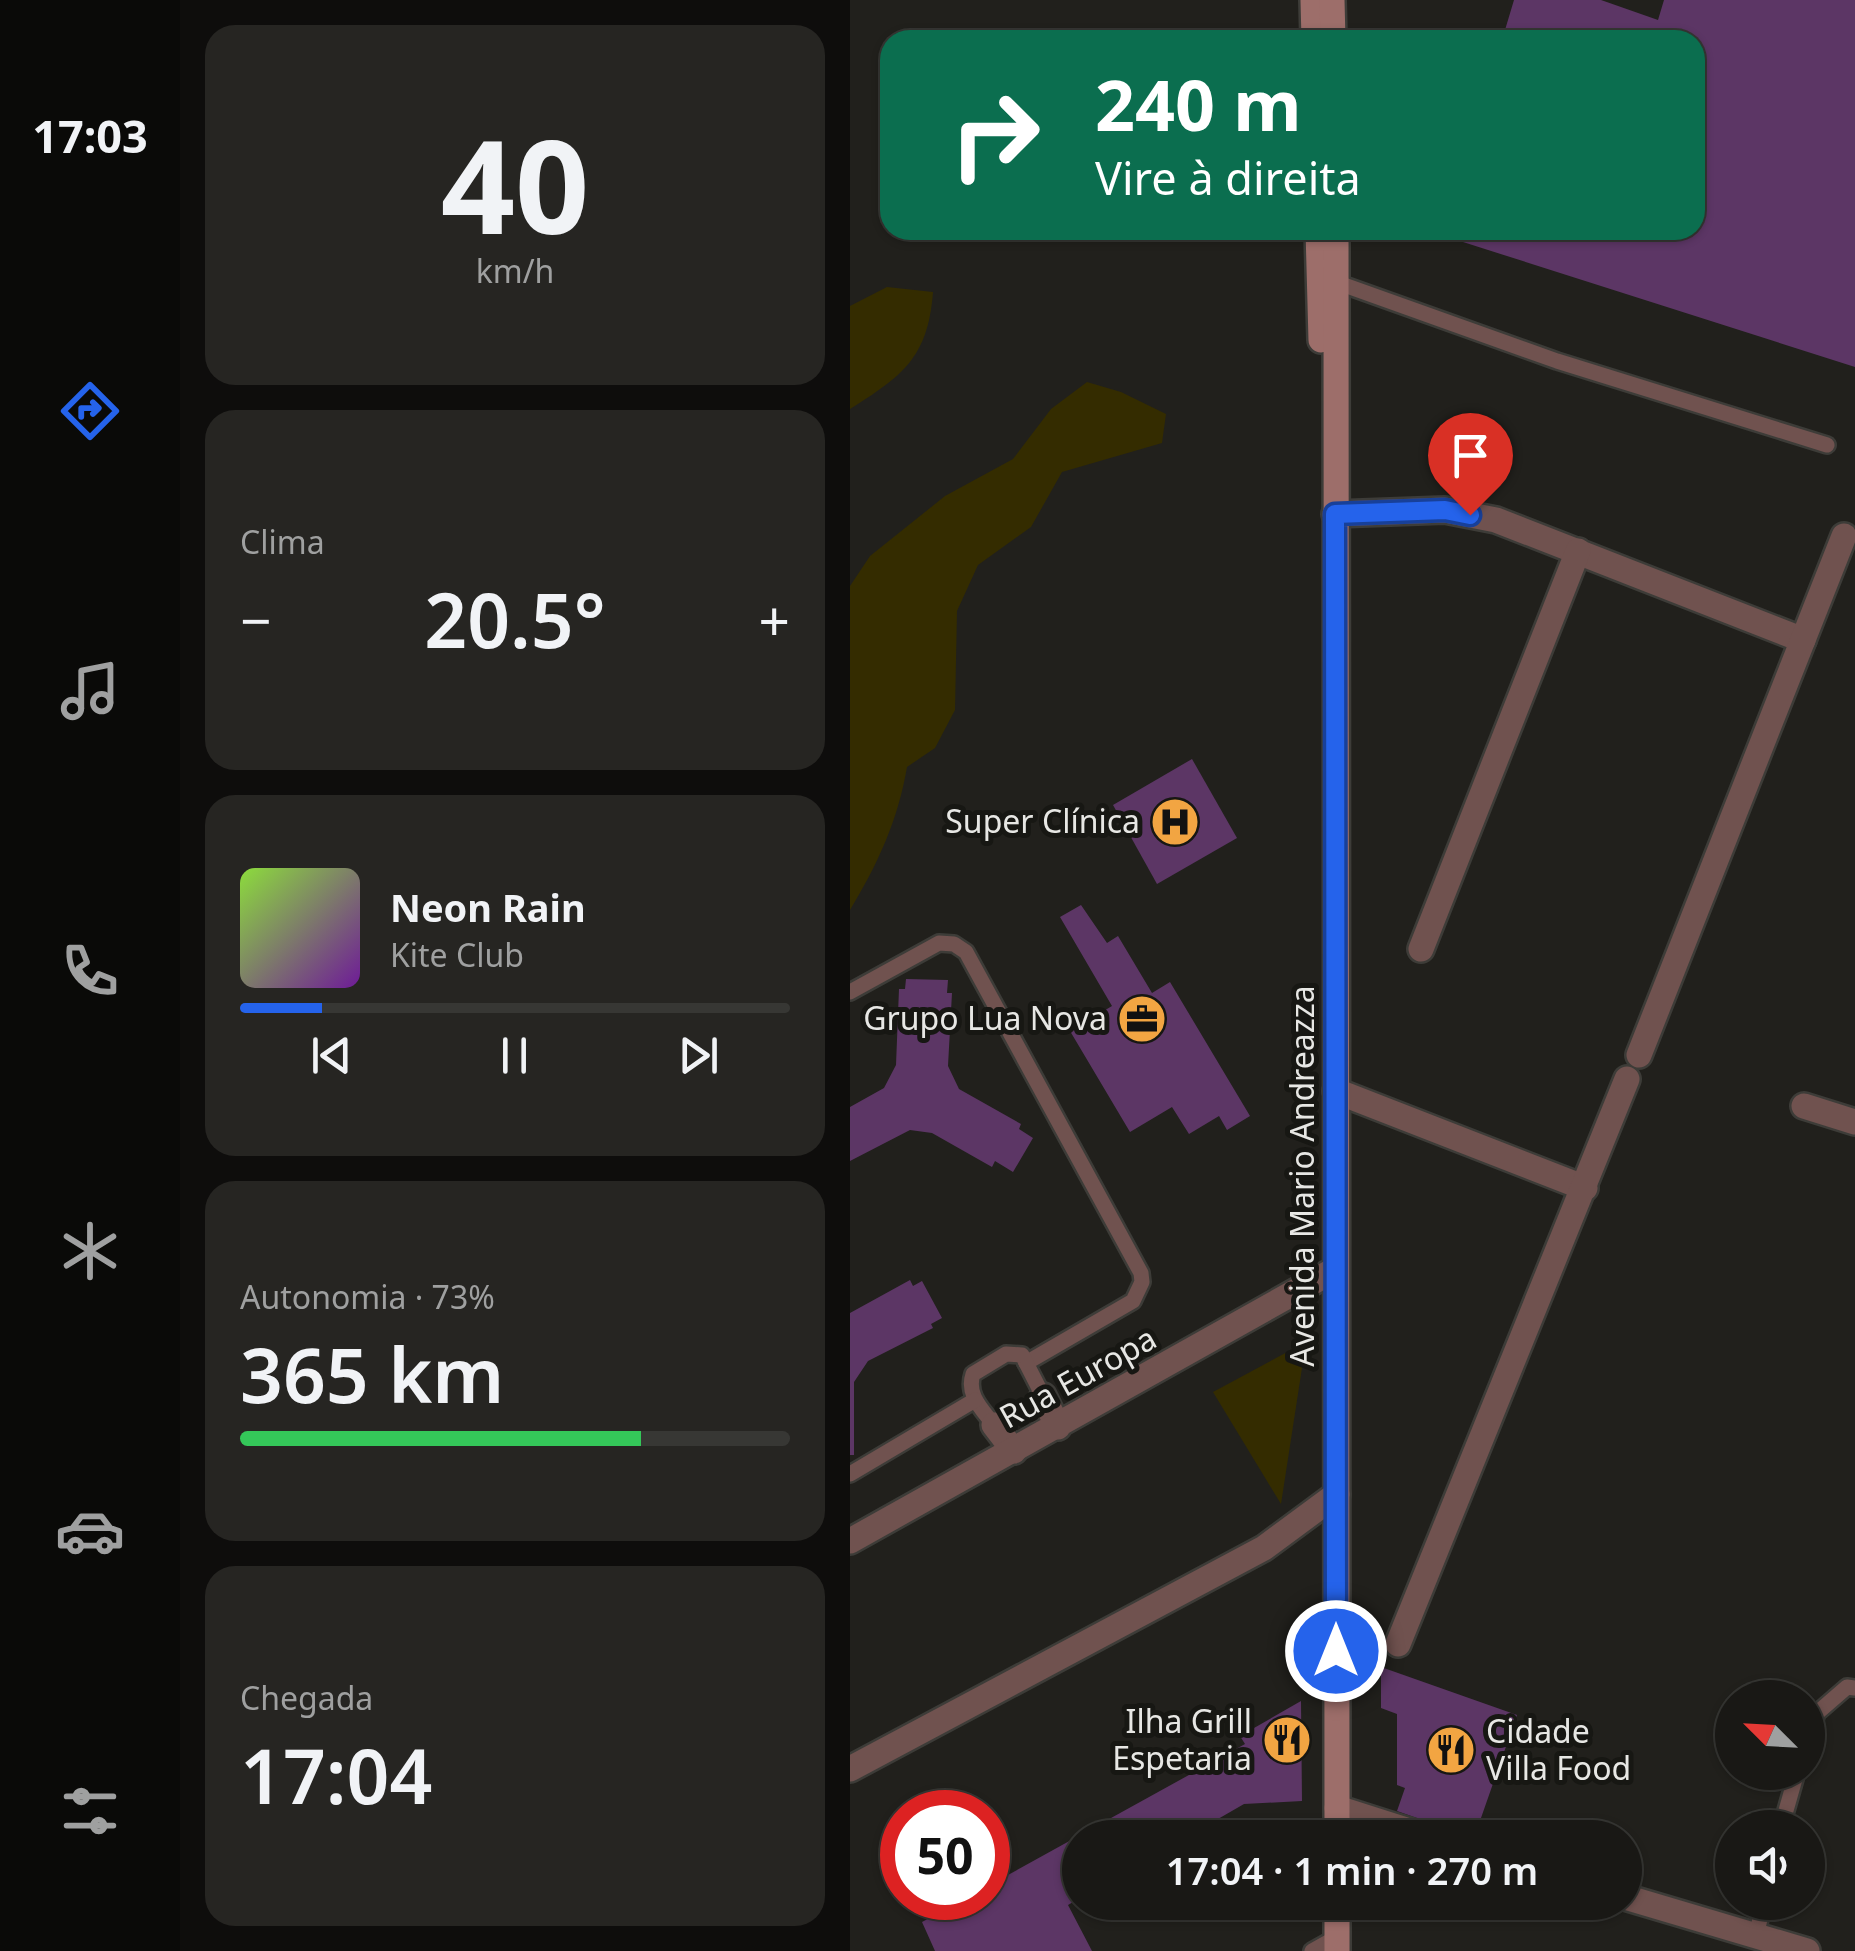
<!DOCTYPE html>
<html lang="pt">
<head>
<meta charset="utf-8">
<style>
	body { margin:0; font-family:"Noto Sans",sans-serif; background:#262522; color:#f1f3f6; height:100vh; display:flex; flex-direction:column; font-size:38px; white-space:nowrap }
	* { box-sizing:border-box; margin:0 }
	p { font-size:32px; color:#9fa0a0 }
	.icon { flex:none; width:55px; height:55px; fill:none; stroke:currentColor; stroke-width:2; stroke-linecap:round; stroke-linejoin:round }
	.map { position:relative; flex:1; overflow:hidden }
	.panel { display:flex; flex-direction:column; gap:25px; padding:25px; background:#0e0d0c; width:670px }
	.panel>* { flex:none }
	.banner { position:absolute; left:30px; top:30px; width:825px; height:210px; border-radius:30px; box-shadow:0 2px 8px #0004,0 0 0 2px #373734; background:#0b6e4f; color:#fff; overflow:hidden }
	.needle { width:65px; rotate:294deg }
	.controls { position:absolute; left:865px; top:1680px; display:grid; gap:20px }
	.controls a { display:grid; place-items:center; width:110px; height:110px; border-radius:50%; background:#191815; box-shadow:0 2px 8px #0004,0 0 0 2px #373734; font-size:50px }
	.speed { position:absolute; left:30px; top:1790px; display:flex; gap:20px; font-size:50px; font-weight:700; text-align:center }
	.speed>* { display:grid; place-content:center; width:130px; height:130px; border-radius:50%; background:#191815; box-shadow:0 2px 8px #0004,0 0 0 2px #373734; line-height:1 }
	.speed .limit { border:15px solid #d22; background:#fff; color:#111 }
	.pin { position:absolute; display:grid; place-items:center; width:85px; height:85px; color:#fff; margin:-102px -42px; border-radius:50% 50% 50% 0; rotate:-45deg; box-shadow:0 0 10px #0007 }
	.pin .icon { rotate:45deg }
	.me { position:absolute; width:110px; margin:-55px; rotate:0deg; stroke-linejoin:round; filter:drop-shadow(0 0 8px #0008) }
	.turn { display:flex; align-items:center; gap:35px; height:210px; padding:0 50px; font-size:45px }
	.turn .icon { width:130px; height:130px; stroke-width:2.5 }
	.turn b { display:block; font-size:70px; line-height:85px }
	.big { font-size:75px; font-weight:600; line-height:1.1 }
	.panel .tile { flex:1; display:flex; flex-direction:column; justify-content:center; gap:15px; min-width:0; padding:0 35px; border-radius:30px; background:#262522 }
	.panel .dial { align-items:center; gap:0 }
	.dial b { font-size:130px; line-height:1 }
	.song { display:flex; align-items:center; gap:30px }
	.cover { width:120px; height:120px; border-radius:15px; background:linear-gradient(135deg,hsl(90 70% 55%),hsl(280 70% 35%)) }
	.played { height:10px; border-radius:5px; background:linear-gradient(90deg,#2563eb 15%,#373734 15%) }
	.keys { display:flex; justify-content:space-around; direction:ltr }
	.heat { display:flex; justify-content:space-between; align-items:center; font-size:55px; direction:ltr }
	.charge { height:15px; border-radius:8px; background:linear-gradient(90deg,#34c759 73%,#373734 0) }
	.trip { position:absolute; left:212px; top:1820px; width:580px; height:100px; border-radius:50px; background:#191815; box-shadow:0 2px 8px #0004,0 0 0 2px #373734; font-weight:600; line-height:100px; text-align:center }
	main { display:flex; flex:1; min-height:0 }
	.dock { display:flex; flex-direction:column; width:180px; justify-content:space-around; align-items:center; background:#0a0a08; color:#9fa0a0 }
	.dock .icon { width:70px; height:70px }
	.dock .active { color:#2563eb }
	.dock b { font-size:45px; color:#f1f3f6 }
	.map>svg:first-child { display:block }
	.green { fill:#342c00 }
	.building { fill:#5c3665 }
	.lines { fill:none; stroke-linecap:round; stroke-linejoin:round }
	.service-casing { stroke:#3d3c38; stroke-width:20 }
	.minor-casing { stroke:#3d3c38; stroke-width:30 }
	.tertiary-casing { stroke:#3d3c38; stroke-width:30 }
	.secondary-casing { stroke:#3d3c38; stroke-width:30 }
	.service { stroke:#70524f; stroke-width:15 }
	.minor { stroke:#70524f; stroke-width:25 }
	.tertiary { stroke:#70524f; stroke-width:25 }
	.secondary { stroke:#9d6e6a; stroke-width:25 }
	.route-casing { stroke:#184099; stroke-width:25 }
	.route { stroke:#2563eb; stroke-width:18 }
	.labels { text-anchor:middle; stroke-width:10; stroke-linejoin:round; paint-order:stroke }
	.poi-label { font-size:32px; fill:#e7e7e4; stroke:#171713; text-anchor:end }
	.street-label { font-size:32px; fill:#e7e7e4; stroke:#171713 }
</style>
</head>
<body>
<main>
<nav class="dock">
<b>17:03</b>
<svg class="icon active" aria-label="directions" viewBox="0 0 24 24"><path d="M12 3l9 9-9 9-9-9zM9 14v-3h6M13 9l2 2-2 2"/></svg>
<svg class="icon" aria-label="music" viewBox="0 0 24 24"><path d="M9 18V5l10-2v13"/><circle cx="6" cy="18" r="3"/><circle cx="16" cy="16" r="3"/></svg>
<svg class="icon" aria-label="phone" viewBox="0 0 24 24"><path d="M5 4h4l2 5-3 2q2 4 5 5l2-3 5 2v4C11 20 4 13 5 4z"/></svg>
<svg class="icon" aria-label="climate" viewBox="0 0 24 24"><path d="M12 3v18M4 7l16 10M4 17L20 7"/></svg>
<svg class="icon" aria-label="car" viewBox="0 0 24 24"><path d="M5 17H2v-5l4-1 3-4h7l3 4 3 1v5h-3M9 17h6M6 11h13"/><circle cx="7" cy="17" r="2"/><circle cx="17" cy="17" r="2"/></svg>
<svg class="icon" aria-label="filters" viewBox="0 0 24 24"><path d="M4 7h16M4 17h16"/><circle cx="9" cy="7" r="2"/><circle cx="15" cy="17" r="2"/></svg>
</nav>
<section class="panel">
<div class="tile dial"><b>40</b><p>km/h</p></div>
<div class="tile"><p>Clima</p>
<div class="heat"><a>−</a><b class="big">20.5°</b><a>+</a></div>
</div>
<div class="tile">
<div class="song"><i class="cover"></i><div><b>Neon Rain</b><p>Kite Club</p></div></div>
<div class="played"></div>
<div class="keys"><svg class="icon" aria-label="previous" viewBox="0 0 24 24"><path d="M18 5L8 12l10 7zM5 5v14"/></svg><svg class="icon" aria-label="pause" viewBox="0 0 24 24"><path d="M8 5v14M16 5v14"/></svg><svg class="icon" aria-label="next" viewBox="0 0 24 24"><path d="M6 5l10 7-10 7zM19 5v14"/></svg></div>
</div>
<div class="tile"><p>Autonomia · 73%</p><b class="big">365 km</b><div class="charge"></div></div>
<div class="tile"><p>Chegada</p><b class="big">17:04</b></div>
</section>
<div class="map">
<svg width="1005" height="1951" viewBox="0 0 1005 1951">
	<rect width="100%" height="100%" fill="#21201c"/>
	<!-- green -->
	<g class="green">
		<path d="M37,287L83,292C78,358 52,376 0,409V306Z"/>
		<path d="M237,382L271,392L316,414L312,443L212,472L181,527L128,565L107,611L105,710L85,748L57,767C48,820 28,864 0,910V586L20,556L95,496L163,459L201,409Z"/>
		<path d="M456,1342L431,1504L363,1392Z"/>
	</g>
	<!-- building -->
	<g class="building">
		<path d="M664,0H751L808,20L814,0H1005V367L613,242L616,230H845V40H652Z"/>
		<path d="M342,759L387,838L307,884L263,805Z"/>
		<path d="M231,905L257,943L268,936L302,993L320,982L400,1116L377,1130L369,1116L339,1134L322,1107L280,1132L220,1031L262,1006L210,917Z"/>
		<path d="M56,979L98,980L97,993H102L98,1066L109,1089L171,1124L169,1129L183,1138L163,1172L145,1161L142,1167L82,1133L60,1130L0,1161V1107L34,1088L46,1065L49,989H55Z"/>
		<path d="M60,1280L63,1286L72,1281L92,1318L81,1324L83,1328L18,1361L4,1382V1455H0V1313Z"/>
		<path d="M531,1667L667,1715L624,1838L547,1811L555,1788L547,1785V1714L531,1708Z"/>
		<path d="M451,1701L452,1801L394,1804L335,1838H230V1898L218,1905L242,1951H85L72,1922L117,1898H138V1886L395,1744L390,1736Z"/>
	</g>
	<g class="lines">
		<!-- service casing -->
		<g class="service-casing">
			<g id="service">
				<path d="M483,281L707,361L977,445"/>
				<path d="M0,992L89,943L104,944L116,952L291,1273L292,1282L283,1301L176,1363"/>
				<path d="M144,1425C132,1409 116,1395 123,1374L156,1354L172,1355L193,1396"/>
				<path d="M0,1474L125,1400"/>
				<path d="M958,1743L967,1713L997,1687L1005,1688"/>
				<path d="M931,1828L947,1772"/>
				<path d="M906,1936L914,1902"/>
				<path d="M462,1951L487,1937"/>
			</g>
		</g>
		<!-- minor casing -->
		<g class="minor-casing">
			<g id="minor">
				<path d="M485,514L595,510L646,520L953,640"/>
				<path d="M571,949L728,551"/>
				<path d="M789,1055L994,536"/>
				<path d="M486,1091L735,1188"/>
				<path d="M954,1106L1005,1122"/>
				<path d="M193,1396L208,1427"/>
				<path d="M144,1425L164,1451"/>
				<path d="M0,1541L486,1269"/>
				<path d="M548,1644L777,1079"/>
				<path d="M0,1769L414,1548L487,1494"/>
			</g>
		</g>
		<!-- tertiary casing -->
		<g class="tertiary-casing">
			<g id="tertiary">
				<path d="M487,1808L581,1838"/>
				<path d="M775,1897L957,1951"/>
			</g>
		</g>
		<!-- secondary casing -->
		<g class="secondary-casing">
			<g id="secondary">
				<path d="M463,0L464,40"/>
				<path d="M482,0L483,40"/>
				<path d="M468,230L471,340"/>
				<path d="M486,230L487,1838"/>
				<path d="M487,1902V1951"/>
			</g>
		</g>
		<!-- service -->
		<use href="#service" class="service"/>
		<!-- minor -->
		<use href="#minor" class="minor"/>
		<!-- tertiary -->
		<use href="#tertiary" class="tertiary"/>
		<!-- secondary -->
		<use href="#secondary" class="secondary"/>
	</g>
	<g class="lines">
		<!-- route casing -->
		<g class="route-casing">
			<path id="route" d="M486,1651L485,514L595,510L620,515"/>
		</g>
		<!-- route -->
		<use href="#route" class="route"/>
	</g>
	<!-- icons -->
	<defs>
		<g id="hospital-disc" transform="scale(2.5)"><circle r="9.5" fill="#f2a542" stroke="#171713"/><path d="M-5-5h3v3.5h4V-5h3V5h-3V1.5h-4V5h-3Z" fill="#111"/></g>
		<g id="office-disc" transform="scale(2.5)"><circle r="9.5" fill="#f2a542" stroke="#171713"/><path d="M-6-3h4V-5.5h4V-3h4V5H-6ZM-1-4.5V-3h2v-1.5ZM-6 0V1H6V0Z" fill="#111"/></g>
		<g id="restaurant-disc" transform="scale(2.5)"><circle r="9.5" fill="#f2a542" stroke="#171713"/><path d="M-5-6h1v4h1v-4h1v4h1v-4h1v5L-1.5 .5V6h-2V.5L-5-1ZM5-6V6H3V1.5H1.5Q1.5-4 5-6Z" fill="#111"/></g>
	</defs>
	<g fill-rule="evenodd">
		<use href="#hospital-disc" x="325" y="822"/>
		<use href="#office-disc" x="292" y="1019"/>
		<use href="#restaurant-disc" x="437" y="1740"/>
		<use href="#restaurant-disc" x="601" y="1750"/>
	</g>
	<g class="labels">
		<!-- poi labels -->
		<g class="poi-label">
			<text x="290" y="833">Super Clínica</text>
			<text x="257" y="1030">Grupo Lua Nova</text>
			<text x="402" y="1733">Ilha Grill<tspan x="402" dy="37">Espetaria</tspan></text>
			<text x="636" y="1743" text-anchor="start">Cidade<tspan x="636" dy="37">Villa Food</tspan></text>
		</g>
		<!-- street labels -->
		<g class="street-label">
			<text transform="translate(453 1176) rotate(-90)" y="11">Avenida Mario Andreazza</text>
			<text transform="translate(228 1378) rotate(-29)" y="11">Rua Europa</text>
		</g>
	</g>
</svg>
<div class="controls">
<a><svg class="needle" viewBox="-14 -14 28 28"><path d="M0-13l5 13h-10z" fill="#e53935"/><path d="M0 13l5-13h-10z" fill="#9fa0a0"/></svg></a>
<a><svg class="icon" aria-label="sound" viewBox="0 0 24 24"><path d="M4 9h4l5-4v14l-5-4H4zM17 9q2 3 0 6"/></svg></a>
</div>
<div class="speed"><div class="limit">50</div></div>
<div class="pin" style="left:620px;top:515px;background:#d93025"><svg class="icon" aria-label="arrive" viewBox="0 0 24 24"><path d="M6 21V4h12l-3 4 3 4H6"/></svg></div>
<svg class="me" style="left:486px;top:1651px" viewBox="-20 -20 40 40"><circle r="17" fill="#2563eb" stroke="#fff" stroke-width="3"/><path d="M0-11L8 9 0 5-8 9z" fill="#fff"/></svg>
<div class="trip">17:04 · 1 min · 270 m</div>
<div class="banner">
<div class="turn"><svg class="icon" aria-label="right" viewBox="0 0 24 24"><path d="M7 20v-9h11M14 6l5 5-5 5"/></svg><div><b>240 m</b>Vire à direita</div></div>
</div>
</div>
</main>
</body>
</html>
